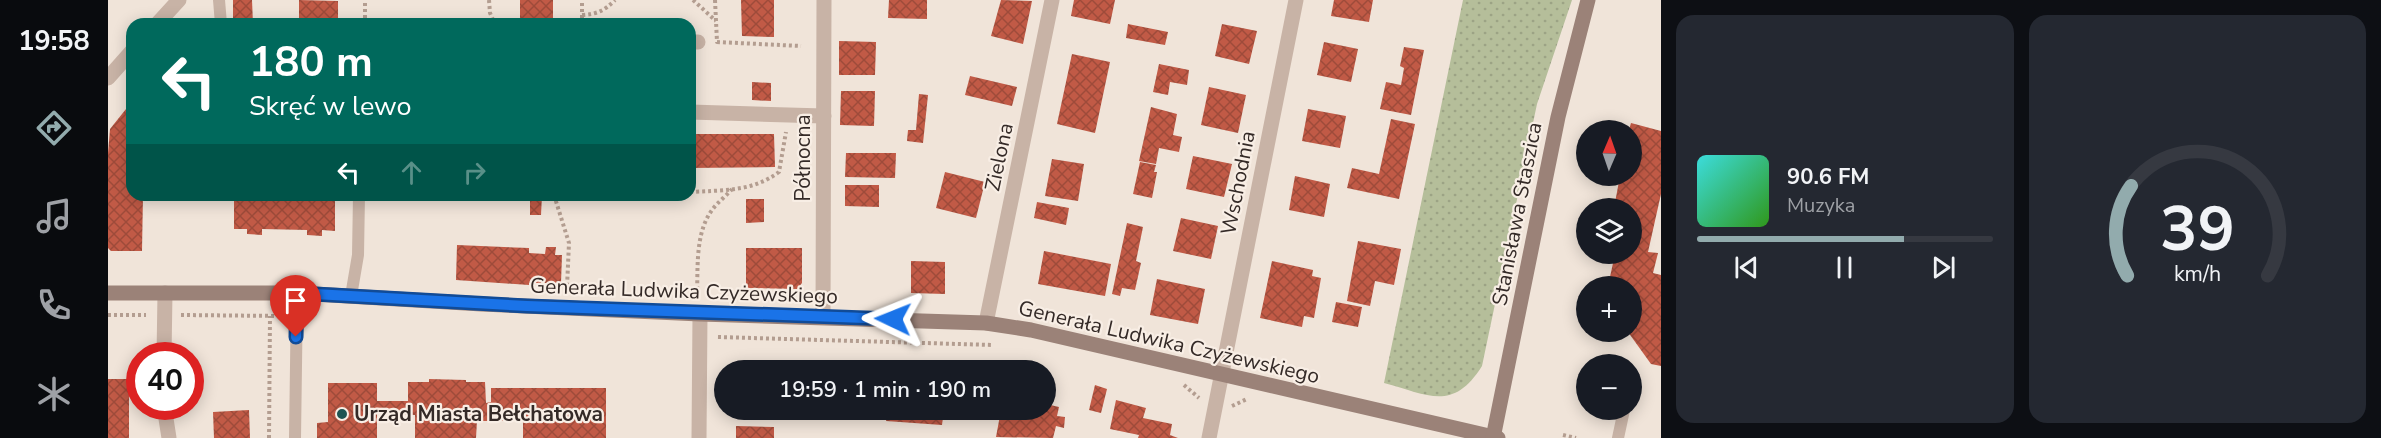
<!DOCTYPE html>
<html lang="pl">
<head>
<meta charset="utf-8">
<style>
	body { margin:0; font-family:"Nunito Sans",sans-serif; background:#242831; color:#f1f3f6; height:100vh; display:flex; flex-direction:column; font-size:22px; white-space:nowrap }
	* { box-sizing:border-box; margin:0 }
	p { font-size:20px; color:#9ea1a6 }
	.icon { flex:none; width:33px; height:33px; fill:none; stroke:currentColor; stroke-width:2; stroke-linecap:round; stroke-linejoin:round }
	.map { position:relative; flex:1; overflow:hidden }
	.side { display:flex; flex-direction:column; gap:15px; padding:15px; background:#0d0f14; width:720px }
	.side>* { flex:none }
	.top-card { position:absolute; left:18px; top:18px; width:570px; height:183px; border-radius:18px; box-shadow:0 3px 15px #0003; background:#00695c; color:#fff; overflow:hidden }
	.needle { width:39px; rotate:2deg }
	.buttons { position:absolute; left:1468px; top:120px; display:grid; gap:12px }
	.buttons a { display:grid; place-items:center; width:66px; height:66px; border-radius:50%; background:#171b24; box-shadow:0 3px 15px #0003; font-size:30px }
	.speed { position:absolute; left:18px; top:342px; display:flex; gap:12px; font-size:30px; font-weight:700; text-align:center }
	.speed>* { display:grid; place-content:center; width:78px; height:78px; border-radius:50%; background:#171b24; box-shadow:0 3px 15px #0003; line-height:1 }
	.speed .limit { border:9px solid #d22; background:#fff; color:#111 }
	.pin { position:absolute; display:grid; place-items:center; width:51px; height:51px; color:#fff; margin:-62px -26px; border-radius:50% 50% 50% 0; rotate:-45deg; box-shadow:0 0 6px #0007 }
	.pin .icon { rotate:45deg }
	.me { position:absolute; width:66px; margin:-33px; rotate:272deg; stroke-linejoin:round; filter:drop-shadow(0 0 4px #0008) }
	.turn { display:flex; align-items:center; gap:21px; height:126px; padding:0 24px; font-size:27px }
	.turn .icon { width:78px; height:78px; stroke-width:2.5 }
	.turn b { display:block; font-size:42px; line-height:51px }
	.lanes { display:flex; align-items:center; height:57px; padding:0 24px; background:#0003; justify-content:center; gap:30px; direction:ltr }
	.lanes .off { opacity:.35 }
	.side .widget { flex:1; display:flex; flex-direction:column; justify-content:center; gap:9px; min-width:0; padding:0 21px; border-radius:18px; background:#242831 }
	.side .dial { align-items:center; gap:0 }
	.dial svg { height:156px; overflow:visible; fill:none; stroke:#363941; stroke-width:7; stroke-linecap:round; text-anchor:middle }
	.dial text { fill:#f1f3f6; stroke:none }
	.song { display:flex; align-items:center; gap:18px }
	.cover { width:72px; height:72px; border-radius:9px; background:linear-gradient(135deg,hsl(180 70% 55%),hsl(110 70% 35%)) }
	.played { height:6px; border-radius:3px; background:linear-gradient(90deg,#92abad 70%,#363941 70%) }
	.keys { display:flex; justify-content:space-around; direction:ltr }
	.side .tiles { flex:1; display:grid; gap:15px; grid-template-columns:repeat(2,1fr) }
	.trip { position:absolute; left:606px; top:360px; width:342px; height:60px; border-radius:30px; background:#171b24; box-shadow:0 3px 15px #0003; font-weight:600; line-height:60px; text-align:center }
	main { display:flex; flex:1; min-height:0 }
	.dock { display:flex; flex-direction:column; width:108px; justify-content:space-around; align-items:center; background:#090b0e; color:#9ea1a6 }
	.dock .icon { width:42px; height:42px }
	.dock .current { color:#92abad }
	.dock b { font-size:27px; color:#f1f3f6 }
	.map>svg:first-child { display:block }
	.grass { fill:url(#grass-dots) }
	.building { fill:url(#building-cross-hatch) }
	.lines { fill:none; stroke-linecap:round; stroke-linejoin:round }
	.path { stroke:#b39d90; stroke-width:4; stroke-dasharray:3 3; stroke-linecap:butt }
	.lane { stroke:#c8b3a6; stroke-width:12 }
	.street { stroke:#c8b3a6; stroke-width:15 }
	.secondary { stroke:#9b8278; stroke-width:15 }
	.route-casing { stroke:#114b97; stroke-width:15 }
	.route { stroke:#1a73e8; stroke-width:10 }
	.poi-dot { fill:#1e5453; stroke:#f8eee5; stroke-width:2 }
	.labels { text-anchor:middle; stroke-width:4.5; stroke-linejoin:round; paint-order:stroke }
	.street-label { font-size:21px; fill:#342a27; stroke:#f8eee5 }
	.poi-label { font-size:21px; font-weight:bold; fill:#342a27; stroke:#f8eee5; text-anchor:start }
</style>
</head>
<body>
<main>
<nav class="dock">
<b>19:58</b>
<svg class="icon current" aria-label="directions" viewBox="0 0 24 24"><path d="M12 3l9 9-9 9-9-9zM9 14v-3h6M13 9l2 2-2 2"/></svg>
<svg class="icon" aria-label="music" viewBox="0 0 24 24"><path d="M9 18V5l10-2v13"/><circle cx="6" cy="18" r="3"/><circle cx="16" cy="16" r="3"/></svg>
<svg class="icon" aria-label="phone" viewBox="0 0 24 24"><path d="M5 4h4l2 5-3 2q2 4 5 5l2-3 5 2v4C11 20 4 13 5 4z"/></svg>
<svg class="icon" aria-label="climate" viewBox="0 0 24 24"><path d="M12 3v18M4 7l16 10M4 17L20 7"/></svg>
</nav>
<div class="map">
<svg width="1553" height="438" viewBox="0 0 1553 438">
	<defs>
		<pattern id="grass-dots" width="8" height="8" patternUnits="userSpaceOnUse" patternTransform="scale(1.5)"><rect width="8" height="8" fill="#b5be9a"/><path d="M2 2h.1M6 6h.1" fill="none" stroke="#9ca385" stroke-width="1.8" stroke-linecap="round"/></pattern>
		<pattern id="building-cross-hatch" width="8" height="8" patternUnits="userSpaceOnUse" patternTransform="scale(1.5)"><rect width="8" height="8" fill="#c15a46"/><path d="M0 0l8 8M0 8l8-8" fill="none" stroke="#9e4b3a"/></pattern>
	</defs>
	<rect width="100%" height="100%" fill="#f0e4d9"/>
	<!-- grass -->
	<path class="grass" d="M1355,0H1464L1429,104L1374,366C1345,412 1321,395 1276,383Z"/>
	<!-- building -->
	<g class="building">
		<path d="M125,0H144L145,24H125Z"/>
		<path d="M191,0L230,1V19H224V24H191Z"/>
		<rect x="412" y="0" width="33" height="24"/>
		<path d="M633,0H666V37L634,36Z"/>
		<path d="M781,0H819V19L780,18Z"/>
		<path d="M893,0L924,1L915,44L883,36Z"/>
		<path d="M966,0H1007L1002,24L963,16Z"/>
		<path d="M1226,0H1265L1261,22L1223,16Z"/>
		<path d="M1020,24L1060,32L1057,45L1018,38Z"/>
		<path d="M1114,24L1149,31L1141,64L1107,56Z"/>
		<path d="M731,41L768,42L767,75H731Z"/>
		<path d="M1216,42L1250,49L1243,82L1209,75Z"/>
		<path d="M1296,47L1316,50L1303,115L1272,109L1278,82L1293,85L1296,68L1292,66Z"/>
		<path d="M964,54L1002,62L987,133L949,124Z"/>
		<path d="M1051,64L1081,70L1079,85L1062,82L1060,95L1045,92Z"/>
		<path d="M862,76L909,87L904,106L857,95Z"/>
		<path d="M644,82L663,83V101L644,100Z"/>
		<path d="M1101,87L1138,95L1130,133L1093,125Z"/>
		<path d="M733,91H767L766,126L732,125Z"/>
		<path d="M811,94L820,95L815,143L799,141L800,130H808Z"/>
		<path d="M1043,107L1069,114L1065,135L1074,137L1071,152L1051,148L1048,164L1031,161Z"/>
		<path d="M18,109H24V195H35L34,251H3L0,248V153L2,129Z"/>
		<path d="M1200,109L1238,116L1232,148L1194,141Z"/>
		<path d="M1283,119L1307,124L1291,199L1239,188L1244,168L1271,174Z"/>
		<path d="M1523,123L1553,131V194L1540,252L1550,253L1545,273L1553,275V366L1543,364L1520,332H1524V286H1500L1507,254H1524V208H1506L1512,176H1524V130H1521Z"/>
		<path d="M582,134H666L667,167L582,168Z"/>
		<path d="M738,153H788L787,178L737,177Z"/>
		<path d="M1085,156L1124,164L1116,197L1078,189Z"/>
		<path d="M944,159L976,164L970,201L937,196Z"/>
		<path d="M1032,162L1048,165L1046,172H1049L1044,198L1025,194Z"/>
		<path d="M837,172L877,182L868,218L828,208Z"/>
		<path d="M1187,176L1222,184L1216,217L1181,210Z"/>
		<path d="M737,185H771V207L737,206Z"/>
		<path d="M126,195H227V231L214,230V236L199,235V230L154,229V235L139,234V229H126Z"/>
		<rect x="350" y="195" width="20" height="6"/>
		<path d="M422,195H434L433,215H422Z"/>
		<path d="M638,199H656V222L638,223Z"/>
		<path d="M929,202L961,208L958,225L926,218Z"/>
		<path d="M1073,218L1110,226L1103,259L1065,251Z"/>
		<path d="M1019,223L1035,227L1028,261L1033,263L1027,290L1014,288L1012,296L1004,294Z"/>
		<path d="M1250,241L1293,249L1286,285L1267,281L1262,306L1239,301Z"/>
		<path d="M349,245L421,248V253L437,254L438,247H448L447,255H454L453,283H421V285L348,280Z"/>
		<path d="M638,248H694V283L689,289L638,288Z"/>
		<path d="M936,251L1003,264L997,296L930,284Z"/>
		<path d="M803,261L837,262V294L803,293Z"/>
		<path d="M1164,261L1205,270L1204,276L1213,278L1206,318L1196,316L1194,327L1152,318Z"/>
		<path d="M1049,279L1097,289L1090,324L1042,315Z"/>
		<path d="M1228,302L1254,307L1250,327L1224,322Z"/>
		<rect x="0" y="379" width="21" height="59"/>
		<path d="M321,379L358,380V382H377L378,403L383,402V388H498V438H415V421H369L368,438H307V415L269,413V438H209V423L220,422V383H269V401H300V382H321Z"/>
		<path d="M987,385L999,389L993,413L981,410Z"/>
		<path d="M1008,400L1038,408L1035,418L1064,424L1062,435L1070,438H1030L1031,435L1002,429Z"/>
		<path d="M938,404L951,407L949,416L957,417L956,428L948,426L945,438L888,437L893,410H938Z"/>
		<path d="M141,410L142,438H106L105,412Z"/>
		<path d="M686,410H744V414H685Z"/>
		<path d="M780,410H836L834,425L778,421Z"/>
		<path d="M628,426L666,427V438H628Z"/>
	</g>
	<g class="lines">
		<!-- path -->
		<g class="path">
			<path d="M381,0L382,13L387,24"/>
			<path d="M585,0L608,21"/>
			<path d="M607,0L609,42L693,46"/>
			<path d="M474,15C489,14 496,11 507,0"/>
			<path d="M257,24V0"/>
			<path d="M474,24V0"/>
			<path d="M582,192C615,190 644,192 671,172L678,132"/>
			<path d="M446,195L461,243L459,287"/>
			<path d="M484,195L502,197L551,195"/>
			<path d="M589,295C590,268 587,233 604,210C609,203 618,196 624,189"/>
			<path d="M0,315H38"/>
			<path d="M73,315L173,316"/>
			<path d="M610,337L885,345"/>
			<path d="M1076,385L1091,398"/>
			<path d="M1124,406L1139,399"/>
			<path d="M1455,435L1468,438"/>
			<path d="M161,438L162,316"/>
		</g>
		<!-- lane -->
		<g class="lane">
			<path d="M111,0L113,24"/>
			<path d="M243,296L250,255L251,195"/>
			<path d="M187,438L189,293"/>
			<path d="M1510,438L1516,410"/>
		</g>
		<!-- street -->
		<g class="street">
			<path d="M49,24L71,0"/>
			<path d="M582,42H590"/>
			<path d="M0,78L24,51"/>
			<path d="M582,112L716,116"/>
			<path d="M715,316L716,0"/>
			<path d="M878,323L944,0"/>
			<path d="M56,356L57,293"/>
			<path d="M56,406L61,438"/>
			<path d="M591,438L592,314"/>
			<path d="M1101,438L1188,0"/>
		</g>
		<!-- secondary -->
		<g class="secondary">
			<path d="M0,293H189L374,304L592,314L878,323L923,330L1390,438"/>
			<path d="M1385,438L1450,117L1480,0"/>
		</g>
	</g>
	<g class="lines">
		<!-- route casing -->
		<g class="route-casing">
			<path id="route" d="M188,337L189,293L419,306L785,319"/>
		</g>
		<!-- route -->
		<use href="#route" class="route"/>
	</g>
	<!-- markers -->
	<circle class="poi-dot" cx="234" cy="414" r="6"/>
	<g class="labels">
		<!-- street labels -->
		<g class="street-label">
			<text transform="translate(891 157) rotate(-78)" y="7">Zielona</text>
			<text transform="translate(695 158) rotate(-90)" y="7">Północna</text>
			<text transform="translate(1130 183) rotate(-79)" y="7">Wschodnia</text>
			<text transform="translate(1409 214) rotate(-79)" y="7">Stanisława Staszica</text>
			<text transform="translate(576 291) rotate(2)" y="7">Generała Ludwika Czyżewskiego</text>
			<text transform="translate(1061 342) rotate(13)" y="7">Generała Ludwika Czyżewskiego</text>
		</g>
		<!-- poi labels -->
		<g class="poi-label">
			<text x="246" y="421">Urząd Miasta Bełchatowa</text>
		</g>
	</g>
</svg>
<div class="buttons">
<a><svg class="needle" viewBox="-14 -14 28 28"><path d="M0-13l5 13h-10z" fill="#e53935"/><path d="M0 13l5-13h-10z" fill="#9ea1a6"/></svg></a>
<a><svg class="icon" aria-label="layers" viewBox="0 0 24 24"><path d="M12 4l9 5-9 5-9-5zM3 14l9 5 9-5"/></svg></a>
<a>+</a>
<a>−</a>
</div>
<div class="speed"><div class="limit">40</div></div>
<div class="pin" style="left:188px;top:337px;background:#d93025"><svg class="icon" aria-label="arrive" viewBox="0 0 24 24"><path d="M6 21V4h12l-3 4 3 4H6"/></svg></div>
<svg class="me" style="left:785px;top:319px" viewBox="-20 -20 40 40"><path d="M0-17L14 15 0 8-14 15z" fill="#1a73e8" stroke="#fff" stroke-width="4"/></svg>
<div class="trip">19:59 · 1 min · 190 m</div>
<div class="top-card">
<div class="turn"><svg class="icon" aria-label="left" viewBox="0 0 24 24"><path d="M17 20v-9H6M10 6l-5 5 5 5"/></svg><div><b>180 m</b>Skręć w lewo</div></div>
<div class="lanes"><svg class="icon" aria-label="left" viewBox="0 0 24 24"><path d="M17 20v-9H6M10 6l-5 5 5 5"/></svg><svg class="icon off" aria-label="ahead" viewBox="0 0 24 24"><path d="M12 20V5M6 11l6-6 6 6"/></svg><svg class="icon off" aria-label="right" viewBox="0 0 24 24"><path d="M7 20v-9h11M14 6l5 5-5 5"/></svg></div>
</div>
</div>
<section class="side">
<div class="tiles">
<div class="widget">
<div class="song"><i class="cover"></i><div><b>90.6 FM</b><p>Muzyka</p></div></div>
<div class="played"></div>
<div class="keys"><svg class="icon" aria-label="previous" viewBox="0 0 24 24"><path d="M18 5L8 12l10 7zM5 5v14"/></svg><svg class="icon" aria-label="pause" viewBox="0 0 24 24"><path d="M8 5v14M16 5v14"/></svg><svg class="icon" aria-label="next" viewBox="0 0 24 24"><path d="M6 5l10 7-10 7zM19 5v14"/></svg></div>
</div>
<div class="widget dial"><svg viewBox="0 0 100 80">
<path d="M14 69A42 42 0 1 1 86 69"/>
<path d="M14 69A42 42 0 0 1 16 23" stroke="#92abad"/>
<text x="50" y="56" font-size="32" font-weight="700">39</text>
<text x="50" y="72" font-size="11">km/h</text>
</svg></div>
</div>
</section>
</main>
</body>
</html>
